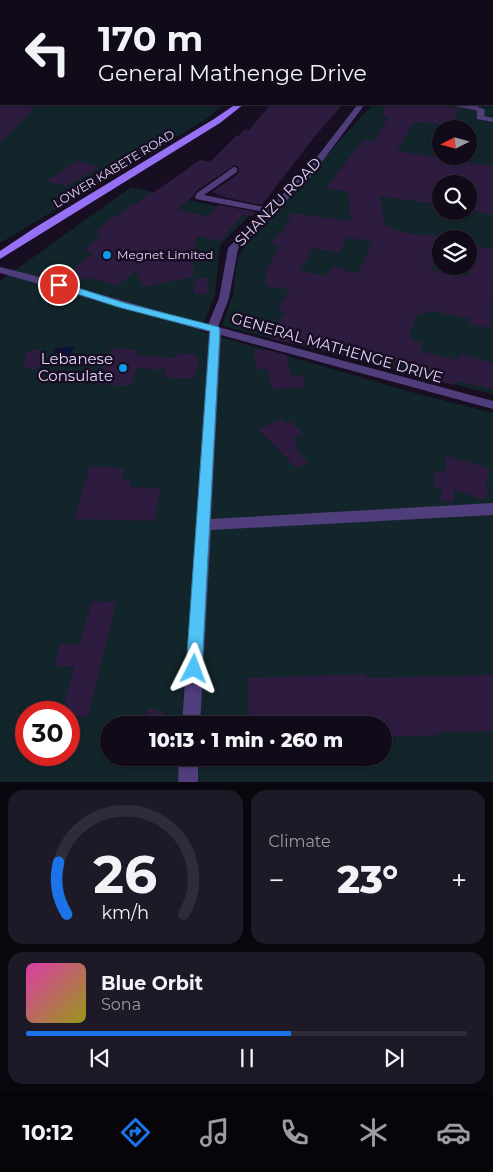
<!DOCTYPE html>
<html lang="en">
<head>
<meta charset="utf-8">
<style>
	body { margin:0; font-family:Montserrat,sans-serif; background:#1e1926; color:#f1f3f6; height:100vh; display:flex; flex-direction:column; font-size:19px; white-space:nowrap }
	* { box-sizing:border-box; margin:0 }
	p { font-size:16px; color:#9c9ba2 }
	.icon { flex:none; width:28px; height:28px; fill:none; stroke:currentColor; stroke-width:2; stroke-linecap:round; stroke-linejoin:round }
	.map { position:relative; height:782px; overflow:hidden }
	.side { display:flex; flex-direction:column; gap:8px; padding:8px; background:#09060e; flex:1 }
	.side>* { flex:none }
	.guide { position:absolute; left:0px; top:0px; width:494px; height:105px; box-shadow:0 1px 4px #0004,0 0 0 1px #302b38; background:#110b19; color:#f1f3f6; overflow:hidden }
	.needle { width:32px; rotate:264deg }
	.tools { position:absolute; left:432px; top:120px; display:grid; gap:10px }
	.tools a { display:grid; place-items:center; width:45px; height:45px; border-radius:50%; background:#110b19; box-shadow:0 1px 4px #0004,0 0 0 1px #302b38; font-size:25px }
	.speed { position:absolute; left:15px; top:701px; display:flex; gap:10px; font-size:25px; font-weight:700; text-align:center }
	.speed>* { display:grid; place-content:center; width:65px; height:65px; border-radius:50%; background:#110b19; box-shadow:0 1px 4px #0004,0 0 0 1px #302b38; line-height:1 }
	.speed .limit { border:8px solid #d22; background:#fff; color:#111 }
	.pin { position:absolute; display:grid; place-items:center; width:42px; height:42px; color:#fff; margin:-21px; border:2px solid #fff; border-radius:50%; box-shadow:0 1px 5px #0007 }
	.me { position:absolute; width:55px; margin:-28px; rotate:3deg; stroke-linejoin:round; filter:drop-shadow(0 0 4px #0008) }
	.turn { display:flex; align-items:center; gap:18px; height:105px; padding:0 15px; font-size:22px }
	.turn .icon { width:65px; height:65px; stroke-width:2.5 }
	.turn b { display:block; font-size:35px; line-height:42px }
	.big { font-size:38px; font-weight:800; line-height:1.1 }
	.side .card { flex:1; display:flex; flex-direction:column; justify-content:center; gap:8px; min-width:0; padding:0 18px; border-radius:15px; background:#1e1926 }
	.side .dial { align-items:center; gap:0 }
	.dial svg { height:130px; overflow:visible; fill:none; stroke:#302b38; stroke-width:7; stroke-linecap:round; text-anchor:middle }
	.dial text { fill:#f1f3f6; stroke:none }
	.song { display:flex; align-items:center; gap:15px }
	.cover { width:60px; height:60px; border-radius:8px; background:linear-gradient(135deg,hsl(320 70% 55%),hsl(60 70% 35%)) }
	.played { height:5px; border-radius:2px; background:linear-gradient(90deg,#1a73e8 60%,#302b38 60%) }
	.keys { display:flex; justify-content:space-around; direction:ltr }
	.heat { display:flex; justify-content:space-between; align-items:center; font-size:28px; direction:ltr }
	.side .tiles { flex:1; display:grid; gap:8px; grid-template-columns:1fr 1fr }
	.card:last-child { grid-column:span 2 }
	.trip { position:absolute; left:100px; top:716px; width:292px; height:50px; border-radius:25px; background:#110b19; box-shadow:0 1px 4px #0004,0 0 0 1px #302b38; font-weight:800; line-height:50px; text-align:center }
	.tabs { display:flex; height:80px; justify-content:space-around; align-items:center; background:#07040a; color:#9c9ba2 }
	.tabs .icon { width:35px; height:35px }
	.tabs .on { color:#1a73e8 }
	.tabs b { font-size:22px; color:#f1f3f6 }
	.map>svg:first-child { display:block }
	.green { fill:#12252a; fill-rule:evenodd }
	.water { fill:#0d113b }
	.building { fill:#2d1c40; fill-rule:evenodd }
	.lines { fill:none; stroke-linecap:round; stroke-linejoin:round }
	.minor { fill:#503d7c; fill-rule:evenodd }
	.secondary { fill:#9670f5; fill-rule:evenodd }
	.route { fill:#4fc3f7; stroke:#337fa1 }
	.poi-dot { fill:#119ae8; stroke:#170f21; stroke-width:2 }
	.labels { text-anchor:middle; stroke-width:5; stroke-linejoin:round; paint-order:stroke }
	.far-street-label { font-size:12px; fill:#e2d2fc; stroke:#170f21 }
	.far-poi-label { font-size:12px; fill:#e2d2fc; stroke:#170f21; text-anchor:start }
	.street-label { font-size:15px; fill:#e2d2fc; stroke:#170f21 }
	.poi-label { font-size:15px; fill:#e2d2fc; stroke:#170f21; text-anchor:end }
</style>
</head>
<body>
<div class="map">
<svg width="493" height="782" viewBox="0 0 493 782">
	<rect width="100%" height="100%" fill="#170f21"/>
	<!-- green -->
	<g class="green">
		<path d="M0,0H341L1,1V104H224L205,120L0,243Z"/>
		<path d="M493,28V394L222,326L233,294L238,256L256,233L373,104H492ZM441,129H469V156H441ZM441,184H469V211H441ZM441,239H469V266H441Z"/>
		<path d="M131,187L251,214L220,245L215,295L200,331L415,393L493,413V782H0V281ZM26,712H69V755H26ZM109,725H384V758H109Z"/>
	</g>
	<!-- water -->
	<path class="water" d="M75,347L63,365L53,364L55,348Z"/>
	<!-- building -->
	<g class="building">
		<path d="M271,104H343L315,136L262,205L227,198L212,192L238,174L239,167L235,165L196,191L193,196L177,209L208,217L219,205L256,212L252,216L243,215L220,241L197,236L192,277L144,287L135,271L118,286L87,277L83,280L66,275L93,253L84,250L102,234L95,232L113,216L117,217L132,204L135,205L149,193H153L200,160L210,162L236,136H239L245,129L249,130Z"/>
		<path d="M388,104L439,106V104L459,109L452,126L415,121L397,151L493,166V215L469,210V184H441V205L380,196L385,226L394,228L393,230L425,236L426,234L441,237V246L431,269L469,277V244L493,249L491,328L469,324L470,319L428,310L426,315L418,313L409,335L412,336L410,340L423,343L420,351L457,360L459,355L463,356L464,355L493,363V389L456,381L454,385L427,378L428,375L411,371L414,366L328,344L325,351L271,339L282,323L279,322L286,312L277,310L290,290L265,286L267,282L264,281L268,275L264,274L280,246L271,244L280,232H282L293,213L351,221L348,192L326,188L359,145L361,146L364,140L374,142L388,118L381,115ZM347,237L373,243L357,274L332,266L327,276L299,271L313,248L339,253Z"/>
		<path d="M0,105L35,107L0,143Z"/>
		<path d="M78,161L100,167L65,186L46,181Z"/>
		<path d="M196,278H208L207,294H194Z"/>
		<path d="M111,348L137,350L135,355L175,358L177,353L198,355L196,360H199L194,379L164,377L167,370L137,368L131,386L94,384L98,372H101Z"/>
		<path d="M36,349L45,353L43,363L35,370L23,366L26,353Z"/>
		<path d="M254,349L263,351L264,349L287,355L291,376L303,375L305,387L271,389L268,369H256Z"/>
		<path d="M282,419L286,423L290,421L302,433L293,437L299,443L294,446L308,463L296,468L258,429Z"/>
		<path d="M445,455L490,469L485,485L489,486L485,500L454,490L453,503L440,500L442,488L434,487L435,470L446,472Z"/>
		<path d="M90,466L124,468L121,479H132L130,487L160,488L155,521L74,519Z"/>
		<path d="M92,601L116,602L88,717L69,715V712H62L74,667L54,665L60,643L80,645Z"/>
		<path d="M366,674V678L493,675V731L440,732V735L389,737L387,725H249L248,678Z"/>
		<path d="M148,708L164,712L160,725H143Z"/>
	</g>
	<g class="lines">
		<!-- minor -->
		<g class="minor">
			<path d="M270,0H292L293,1H272Z"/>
			<path d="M348,0H355L356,1H349Z"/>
			<path d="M0,8L1,9V13L0,12Z"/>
			<path d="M1,25V29L0,30V26Z"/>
			<rect x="0" y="68" width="1" height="4"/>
			<path d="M358,104H365L312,175L238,249L229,298L218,327L493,401V409L221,335L211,519L493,503V515L211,530L200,725H182L209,332L0,273V267C70,284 138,306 208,325L219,298L228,248L264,212L196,199L195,197L197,193L234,167L237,168V172L204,195L269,208L306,171Z"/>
			<path d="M444,104L477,106L485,110L484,116L493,118V122L477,119V111L475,110Z"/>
			<path d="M179,758H198V782H178Z"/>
		</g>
		<!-- secondary -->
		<path class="secondary" d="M236,104H244L220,123L0,259V251L36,227L214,119Z"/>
	</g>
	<!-- route -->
	<path class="route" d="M59,282L125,303L219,327L220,330L202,669L200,674L194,676L189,674L186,669L210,331L118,307L56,287L54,285Z"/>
	<!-- markers -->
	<g class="poi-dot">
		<circle cx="107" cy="255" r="5"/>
		<circle cx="123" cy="368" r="5"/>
	</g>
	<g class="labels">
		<!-- far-street labels -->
		<g class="far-street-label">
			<text transform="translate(114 169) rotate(-31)" y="4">LOWER KABETE ROAD</text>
		</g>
		<!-- far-poi labels -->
		<g class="far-poi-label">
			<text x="117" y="259">Megnet Limited</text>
		</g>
		<!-- street labels -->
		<g class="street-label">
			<text transform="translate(278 202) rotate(-46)" y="5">SHANZU ROAD</text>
			<text transform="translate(337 348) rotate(16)" y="5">GENERAL MATHENGE DRIVE</text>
		</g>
		<!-- poi labels -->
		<g class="poi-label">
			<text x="113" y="364">Lebanese<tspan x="113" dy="17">Consulate</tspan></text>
		</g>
	</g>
</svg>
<div class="tools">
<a><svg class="needle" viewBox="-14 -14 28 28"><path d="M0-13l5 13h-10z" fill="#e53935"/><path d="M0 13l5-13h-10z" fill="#9c9ba2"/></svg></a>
<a><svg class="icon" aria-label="search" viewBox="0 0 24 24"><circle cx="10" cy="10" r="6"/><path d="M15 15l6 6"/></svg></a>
<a><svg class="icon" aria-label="layers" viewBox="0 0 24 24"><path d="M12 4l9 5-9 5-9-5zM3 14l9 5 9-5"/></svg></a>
</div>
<div class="speed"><div class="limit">30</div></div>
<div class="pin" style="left:59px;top:285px;background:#d93025"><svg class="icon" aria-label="arrive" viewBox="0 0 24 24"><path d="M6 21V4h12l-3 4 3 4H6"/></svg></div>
<svg class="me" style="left:194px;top:669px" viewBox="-20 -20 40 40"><path d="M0-17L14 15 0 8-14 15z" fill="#4fc3f7" stroke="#fff" stroke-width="4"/></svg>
<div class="trip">10:13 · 1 min · 260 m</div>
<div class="guide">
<div class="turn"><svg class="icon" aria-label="left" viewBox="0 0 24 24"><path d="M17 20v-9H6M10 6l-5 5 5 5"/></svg><div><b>170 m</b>General Mathenge Drive</div></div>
</div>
</div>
<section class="side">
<div class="tiles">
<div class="card dial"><svg viewBox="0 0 100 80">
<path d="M14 69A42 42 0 1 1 86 69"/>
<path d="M14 69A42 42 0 0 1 9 37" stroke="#1a73e8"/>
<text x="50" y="56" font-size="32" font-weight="700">26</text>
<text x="50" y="72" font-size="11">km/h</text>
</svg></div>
<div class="card"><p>Climate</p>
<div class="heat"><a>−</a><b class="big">23°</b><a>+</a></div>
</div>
<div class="card">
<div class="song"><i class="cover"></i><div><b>Blue Orbit</b><p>Sona</p></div></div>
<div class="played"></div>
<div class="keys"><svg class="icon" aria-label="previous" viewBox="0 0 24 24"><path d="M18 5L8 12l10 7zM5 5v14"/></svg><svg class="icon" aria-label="pause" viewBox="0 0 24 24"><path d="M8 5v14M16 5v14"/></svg><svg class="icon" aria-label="next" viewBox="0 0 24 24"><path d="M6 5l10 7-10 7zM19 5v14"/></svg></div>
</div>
</div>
</section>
<nav class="tabs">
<b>10:12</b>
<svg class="icon on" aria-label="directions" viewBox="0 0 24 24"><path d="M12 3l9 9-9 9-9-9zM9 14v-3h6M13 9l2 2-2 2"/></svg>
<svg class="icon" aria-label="music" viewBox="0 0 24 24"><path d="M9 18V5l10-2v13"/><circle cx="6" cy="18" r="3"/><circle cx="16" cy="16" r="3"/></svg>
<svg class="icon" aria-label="phone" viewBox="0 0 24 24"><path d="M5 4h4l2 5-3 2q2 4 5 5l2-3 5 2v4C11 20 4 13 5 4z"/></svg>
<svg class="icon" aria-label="climate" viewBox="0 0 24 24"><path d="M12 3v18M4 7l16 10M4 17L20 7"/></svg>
<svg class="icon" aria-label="car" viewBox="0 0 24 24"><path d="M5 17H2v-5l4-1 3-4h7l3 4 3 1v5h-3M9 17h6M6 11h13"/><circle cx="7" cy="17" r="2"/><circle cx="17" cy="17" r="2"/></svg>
</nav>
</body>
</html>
